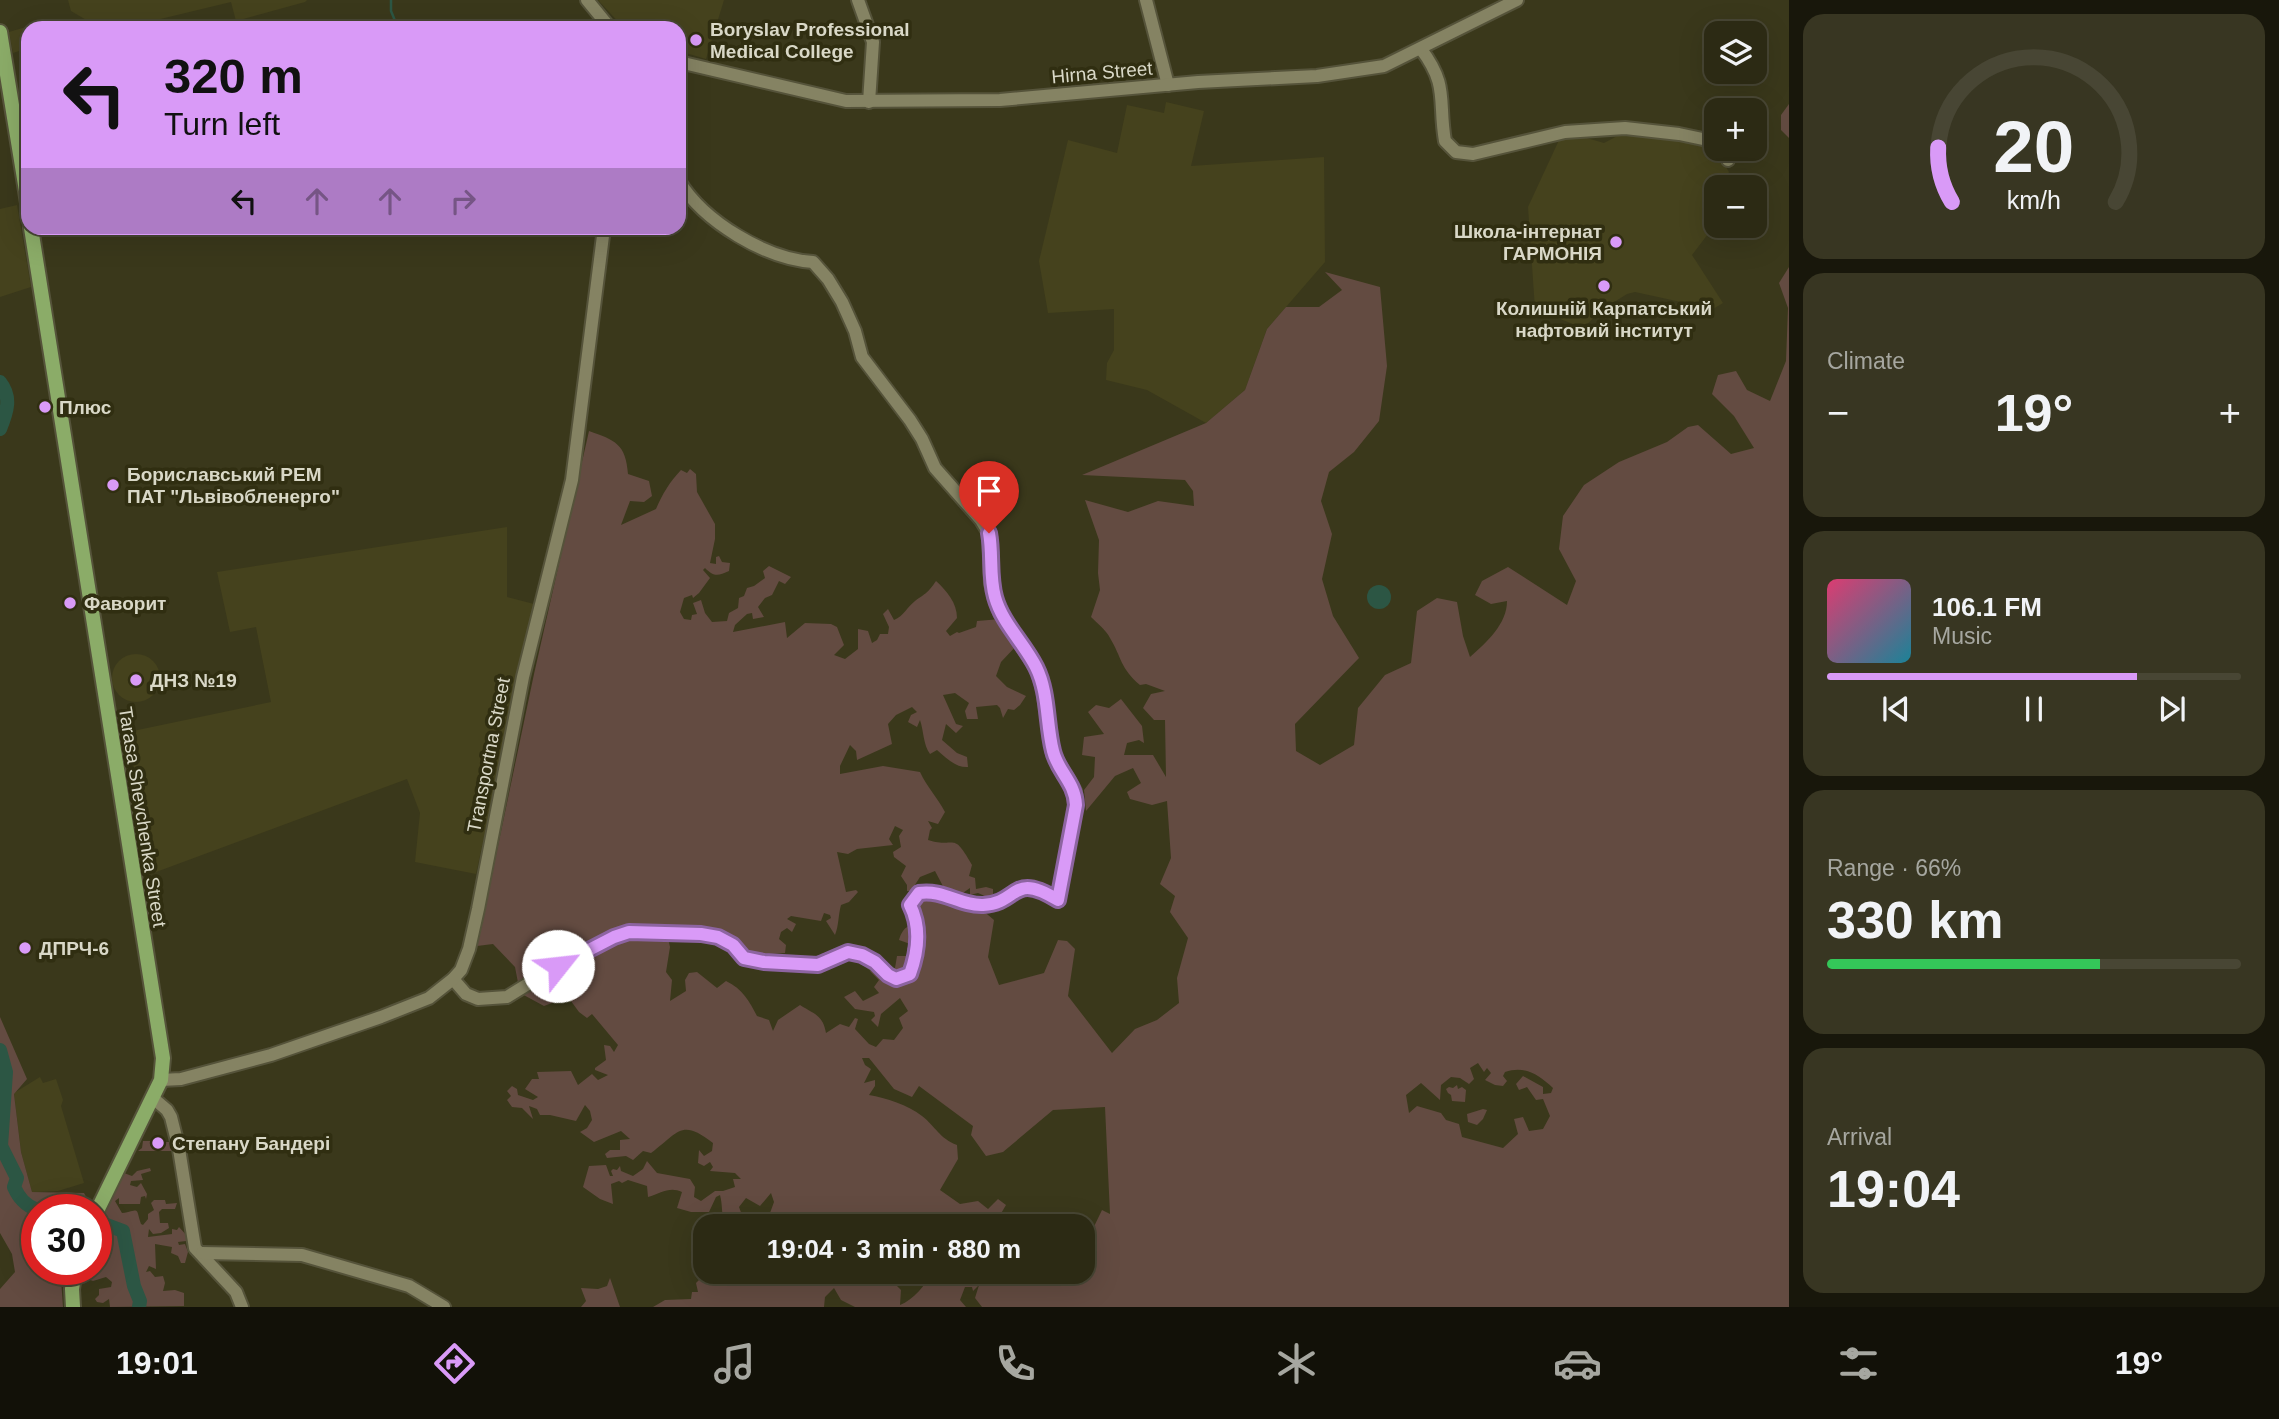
<!DOCTYPE html>
<html lang="en">
<head>
<meta charset="utf-8">
<style>
	body { margin:0; font-family:Helvetica,sans-serif; background:#383622; color:#f1f3f6; height:100vh; display:flex; flex-direction:column; font-size:26px; white-space:nowrap }
	* { box-sizing:border-box; margin:0 }
	p { font-size:23px; color:#a6a7a0 }
	.icon { flex:none; width:38px; height:38px; fill:none; stroke:currentColor; stroke-width:2; stroke-linecap:round; stroke-linejoin:round }
	.map { position:relative; flex:1; overflow:hidden }
	.side { display:flex; flex-direction:column; gap:14px; padding:14px; background:#18170b; width:490px }
	.side>* { flex:none }
	.hud { position:absolute; left:21px; top:21px; width:665px; height:214px; border-radius:21px; box-shadow:0 7px 28px #0002,0 0 0 2px #484634; background:#d99af7; color:#111; overflow:hidden }
	.tools { position:absolute; left:1704px; top:21px; display:grid; gap:14px }
	.tools a { display:grid; place-items:center; width:63px; height:63px; border-radius:14px; background:#2c2a14; box-shadow:0 7px 28px #0002,0 0 0 2px #484634; font-size:35px }
	.speed { position:absolute; left:21px; top:1194px; display:flex; gap:14px; font-size:35px; font-weight:700; text-align:center }
	.speed>* { display:grid; place-content:center; width:91px; height:91px; border-radius:50%; background:#2c2a14; box-shadow:0 7px 28px #0002,0 0 0 2px #484634; line-height:1 }
	.speed .limit { border:10px solid #d22; background:#fff; color:#111 }
	.pin { position:absolute; display:grid; place-items:center; width:60px; height:60px; color:#fff; margin:-72px -30px; border-radius:50% 50% 50% 0; rotate:-45deg; box-shadow:0 0 7px #0007 }
	.pin .icon { rotate:45deg }
	.me { position:absolute; width:77px; margin:-38px; rotate:61deg; stroke-linejoin:round; filter:drop-shadow(0 0 5px #0008) }
	.turn { display:flex; align-items:center; gap:24px; height:147px; padding:0 28px; font-size:32px }
	.turn .icon { width:91px; height:91px; stroke-width:2.5 }
	.turn b { display:block; font-size:49px; line-height:60px }
	.lanes { display:flex; align-items:center; height:66px; padding:0 28px; background:#0003; justify-content:center; gap:35px; direction:ltr }
	.lanes .off { opacity:.35 }
	.big { font-size:52px; font-weight:800; line-height:1.1 }
	.side .widget { flex:1; display:flex; flex-direction:column; justify-content:center; gap:10px; min-width:0; padding:0 24px; border-radius:21px; background:#383622 }
	.side .dial { align-items:center; gap:0 }
	.dial svg { height:182px; overflow:visible; fill:none; stroke:#484634; stroke-width:7; stroke-linecap:round; text-anchor:middle }
	.dial text { fill:#f1f3f6; stroke:none }
	.song { display:flex; align-items:center; gap:21px }
	.cover { width:84px; height:84px; border-radius:10px; background:linear-gradient(135deg,hsl(340 70% 55%),hsl(190 70% 35%)) }
	.played { height:7px; border-radius:4px; background:linear-gradient(90deg,#d99af7 75%,#484634 75%) }
	.keys { display:flex; justify-content:space-around; direction:ltr }
	.heat { display:flex; justify-content:space-between; align-items:center; font-size:38px; direction:ltr }
	.charge { height:10px; border-radius:5px; background:linear-gradient(90deg,#34c759 66%,#484634 0) }
	.trip { position:absolute; left:693px; top:1214px; width:402px; height:70px; border-radius:21px; background:#2c2a14; box-shadow:0 7px 28px #0002,0 0 0 2px #484634; font-weight:800; line-height:70px; text-align:center }
	.tab-bar { display:flex; height:112px; justify-content:space-around; align-items:center; background:#121108; color:#a6a7a0 }
	.tab-bar .icon { width:49px; height:49px }
	.tab-bar .on { color:#d99af7 }
	.tab-bar b { font-size:32px; color:#f1f3f6 }
	main { display:flex; flex:1; min-height:0 }
	.map>svg:first-child { display:block }
	.built { fill:#45421d }
	.green { fill:#634b41; fill-rule:evenodd }
	.water { fill:#2c5644 }
	.lines { fill:none; stroke-linecap:round; stroke-linejoin:round }
	.stream { stroke:#2c5644; stroke-width:2.5 }
	.river { stroke:#2c5644; stroke-width:14 }
	.minor-casing { stroke:#55533a; stroke-width:16 }
	.major-casing { stroke:#55533a; stroke-width:18 }
	.minor { stroke:#858363; stroke-width:12 }
	.major { stroke:#8bac68; stroke-width:14 }
	.route-casing { stroke:#8d64a1; stroke-width:18 }
	.route { stroke:#d99af7; stroke-width:12 }
	.poi-dot { fill:#d99af7; stroke:#302e11; stroke-width:2.5 }
	.labels { text-anchor:middle; stroke-width:7; stroke-linejoin:round; paint-order:stroke }
	.poi-label { font-size:19px; font-weight:bold; fill:#d9d8c7; stroke:#302e11; text-anchor:start }
	.street-label { font-size:19px; fill:#d9d8c7; stroke:#302e11 }
</style>
</head>
<body>
<main>
<div class="map">
<svg width="1789" height="1307" viewBox="0 0 1789 1307">
	<rect width="100%" height="100%" fill="#3a381b"/>
	<!-- built -->
	<g class="built">
		<path d="M68,0H307L305,2L236,21L231,2L123,28H100L71,11Z"/>
		<path d="M598,0H724L706,59L679,51V28H624Z"/>
		<path d="M53,19L56,28H28V48L13,53L9,32Z"/>
		<path d="M1166,102L1204,111L1191,166L1324,157L1325,262L1267,329L1245,390L1206,423L1147,390L1106,380L1107,363L1114,350V309L1048,313L1039,261L1068,140L1117,153L1127,105L1164,113Z"/>
		<path d="M1625,132L1713,146L1729,172L1722,187H1717V201L1711,230L1692,255L1723,303L1713,309L1635,292L1627,294L1603,309L1583,328L1535,309L1528,207L1560,138L1580,136L1604,143Z"/>
		<path d="M17,205L31,287L0,297V209Z"/>
		<path d="M507,527V597L534,604L476,874L415,862L420,813L407,779L148,875L133,784L136,783L128,732L271,702L256,627L230,632L217,572Z"/>
		<circle cx="136" cy="678" r="24"/>
		<path d="M40,1077L43,1083L56,1079L63,1100L61,1106L84,1183L58,1191L32,1192L21,1152L14,1093Z"/>
	</g>
	<!-- green -->
	<g class="green">
		<path d="M1789,104V138L1781,130V115Z"/>
		<path d="M1789,267V1307H982L975,1298L979,1285L973,1291L972,1287H965L960,1300L966,1307H855L841,1300L834,1288L825,1297L824,1307H653L665,1300L691,1299L692,1292H698L696,1283L700,1279L697,1273L702,1271L705,1277L709,1276L708,1272H752L756,1282L767,1284L770,1278L767,1272H873L893,1282L901,1290L900,1305C913,1300 926,1285 932,1272H1083V1263L1085,1264L1091,1256L1088,1239L1102,1210L1110,1214L1105,1107L1053,1110L1003,1152L986,1156L971,1135L973,1126L919,1086L912,1097L894,1089L869,1058H862L865,1065L871,1069L864,1083L875,1080V1086L869,1095C886,1098 908,1105 922,1116C936,1127 939,1138 957,1145L958,1159L940,1190L960,1204L978,1201L988,1209L998,1199L1006,1205L993,1227H827L825,1220L814,1227L753,1225L752,1219L770,1213L774,1202L771,1193L760,1206L746,1198L739,1207L742,1215L749,1220L744,1227C716,1227 725,1214 720,1195L716,1197L709,1212H691L677,1208L682,1192C670,1186 661,1193 648,1197L647,1186L628,1180L622,1183L619,1181L611,1184L613,1204L600,1199L583,1187L589,1166L606,1165L610,1176H613L611,1171L613,1169L617,1170L620,1166L621,1171L633,1176L643,1169L647,1161L657,1173L690,1179L695,1187L694,1197L701,1201L715,1191H723L735,1187L733,1179H741L735,1173L710,1171L713,1167L710,1162L704,1166L698,1163L699,1150L704,1156L712,1151L713,1143C681,1118 679,1132 651,1153L643,1151L633,1160L626,1156L607,1158L605,1154L610,1150H620V1140L630,1139L621,1131L594,1142L580,1132L587,1128L592,1120L590,1111L585,1105L576,1121L550,1115H540L537,1109L529,1106L533,1119L522,1108L512,1107L507,1100L511,1096L507,1091L512,1086L517,1089L518,1095L533,1100L538,1097L525,1089L532,1079H539L537,1072L571,1071L578,1085L592,1074L598,1080L608,1075L595,1070V1068L606,1060L604,1045L610,1046L614,1052L618,1045L592,1014L587,1018L579,1012L568,997L544,1006L520,993L515,967L493,944L477,946L534,674L589,431C615,440 626,444 628,474L649,481L652,496L644,502L630,501L621,525L656,509C663,493 669,483 681,470L687,473L690,469L696,474L697,492L715,524V539L710,563L716,564V557L719,556L722,562L730,563L729,571C718,576 714,577 705,568L703,570L710,578L699,593L693,598L692,595L684,598L680,612L684,619L691,620L692,615L697,614L693,603L701,600L705,613L712,622L727,621L729,613L738,608L739,598L744,596L747,588L754,586L765,578L763,571L769,566L791,577L785,584L779,581L772,595L765,598L758,607L764,617L753,619L752,613L747,614L735,625L733,632L785,622L787,638L805,623L831,624L837,627L844,645L834,655L845,659L858,649V629L868,631L872,643L877,640L880,634H888L889,627L883,614L888,609L894,620C904,616 907,607 915,601C926,593 928,593 936,581C947,591 957,603 957,618L946,631L950,636L957,632L959,633L976,627L977,621L1001,619L1018,644L1001,662L996,676L1007,687L1026,696L1020,705L1014,710L1008,709L1003,718L1000,708L997,705L976,707L978,719H967L965,711L969,703L955,693L943,695L956,724L963,726L956,733L946,724L942,740L957,753L967,757L968,767C956,768 946,758 937,750L930,754C923,744 924,732 920,720L917,727L908,722L911,715L917,712L912,707L896,715L888,724L892,744L857,760L856,751L850,745L840,766V774L883,766L920,772C927,787 937,797 945,812L938,824L928,821L932,828L930,830L928,840C957,849 952,830 972,865L969,876L975,878L976,889L986,887L993,889V894L987,897L978,893L970,895V888L960,895L945,890L935,871L920,877L911,891H907V885L901,876L906,866L894,857L893,852L901,847L899,836L903,830L895,826L889,839L893,845L857,849L848,854L837,852L846,892L856,890L858,892L849,902L841,905C838,916 839,925 835,935L826,921L831,918L830,915L824,913L821,921L791,916L787,919L796,924L792,932L787,928L781,932L779,939L786,945L785,953L755,955L709,929L690,931L666,930L670,947L666,972L672,980L670,1001L686,991L685,980L689,973L697,972L717,988L726,981C743,989 749,1001 757,1016L769,1020L773,1031L778,1020L800,1005C814,1014 823,1015 826,1033L840,1024L849,1027L855,1018L858,1019L855,1029L869,1044L876,1047L883,1039L894,1040L903,1028L899,1018L908,1011L900,998L881,1014L878,1027L871,1020L875,1016L874,1012L855,1009L844,997L855,991L863,1001L879,993L874,987L879,980L870,971L874,968L899,982L895,968L897,956H908L907,948L913,945L899,940C903,927 908,925 920,923L918,902L924,898L937,896L961,908L981,909L994,920L988,957L999,985L1044,973L1058,940L1067,941L1075,949L1068,996L1112,1053L1135,1029L1157,1020L1179,1003L1177,978L1188,938L1170,912L1175,896L1160,884L1171,858L1167,801L1152,805L1130,799L1127,792L1141,783L1133,768L1115,776L1086,811L1084,790L1094,777L1095,757L1082,755L1084,737L1104,734L1088,712L1096,705L1109,708L1121,699L1142,726L1144,743L1139,740L1127,743L1124,755H1153L1166,777L1165,720H1154L1143,708L1151,694L1165,691L1146,684L1140,685C1120,668 1122,658 1110,638C1106,630 1097,623 1091,617L1100,590L1098,573L1099,540L1085,500L1128,512L1158,501L1194,506L1193,491L1185,480L1082,475L1206,423L1245,390L1267,329L1286,307H1319L1342,290L1325,272L1380,287L1387,366L1379,421L1354,452L1329,472L1321,501L1332,534L1322,579L1333,616L1359,658L1295,724L1296,751L1320,765L1354,745L1358,708L1385,675L1411,663L1417,611L1437,598L1457,602L1463,636L1470,657C1487,642 1507,624 1507,601L1491,604L1475,595L1482,581L1508,567L1567,605L1576,581L1559,549L1563,516L1584,485L1619,462L1667,442L1688,427L1698,425L1731,454L1754,448L1734,416L1712,394L1718,375L1736,371L1747,390L1770,401L1786,361L1788,308L1779,283ZM1478,1063L1484,1072L1487,1068L1491,1073L1485,1080L1495,1085L1503,1086L1507,1081L1503,1076L1505,1072C1525,1065 1539,1075 1553,1088L1551,1093L1543,1094V1087L1523,1076L1516,1084L1519,1090L1527,1087L1536,1100L1543,1099L1550,1116L1543,1129L1529,1131L1523,1117L1514,1119L1518,1134L1503,1148L1462,1137L1459,1124L1446,1120L1441,1113L1417,1106L1409,1113L1406,1095L1421,1083L1440,1100L1441,1085L1451,1077L1460,1078L1469,1084L1474,1079L1470,1068Z"/>
		<path d="M0,1017L27,1079L14,1094L21,1152L32,1192L84,1193L91,1206L89,1209H37V1269H65L61,1279L63,1307H0V1289L15,1272L12,1254L0,1233Z"/>
		<path d="M1457,1085L1458,1089L1462,1087L1466,1090L1465,1102L1452,1101L1451,1095L1448,1093L1446,1089L1449,1087L1453,1088Z"/>
		<path d="M1483,1109L1487,1110L1483,1119L1477,1125L1468,1122L1467,1114Z"/>
		<path d="M143,1141H157V1145L160,1144V1142H172L174,1151H138L142,1148Z"/>
		<path d="M150,1168L151,1171L141,1174L143,1180L131,1181L130,1185L137,1187L141,1183L147,1194L146,1199L145,1196L141,1197L140,1204H119V1198L115,1201L122,1213C141,1210 135,1206 141,1224L143,1225L148,1219V1214L154,1210L151,1203L154,1200H165L166,1204L177,1203L175,1209H162L159,1212L160,1223H168L169,1228L161,1233L153,1234L149,1229L148,1237L172,1234V1229L177,1230L179,1227L188,1237L186,1241L178,1242L179,1245L185,1244L188,1252L185,1263H181L178,1256L171,1253L172,1247L155,1244L156,1269L149,1266L146,1272L150,1271L155,1277L163,1276L165,1283L163,1291L175,1290L184,1293V1306L110,1307L109,1299L103,1303L97,1302L95,1299L99,1295V1289L111,1287L112,1282L106,1277L93,1281L82,1277V1269H96V1235L99,1230L105,1227L99,1218L111,1199L112,1190L119,1184L124,1173L132,1176L137,1171Z"/>
		<path d="M610,1278L620,1307H581L586,1301L581,1288L598,1289L607,1286Z"/>
	</g>
	<!-- water -->
	<circle class="water" cx="1379" cy="597" r="12"/>
	<g class="lines">
		<!-- stream -->
		<path class="stream" d="M391,0V11L398,28"/>
		<!-- river -->
		<g class="river">
			<path d="M0,382C12,397 7,412 0,429"/>
			<path d="M0,1050L6,1072L1,1146L17,1178L14,1187C19,1198 25,1205 37,1210"/>
			<path d="M96,1221L123,1231L134,1286L140,1301L139,1307"/>
		</g>
		<!-- minor casing -->
		<g class="minor-casing">
			<g id="minor">
				<path d="M587,0L610,28"/>
				<path d="M858,0L873,42L869,102"/>
				<path d="M1146,0L1168,85"/>
				<path d="M1421,49C1449,86 1438,101 1445,141L1456,152L1473,154L1565,132L1625,128L1679,134L1717,142"/>
				<path d="M679,62L846,101L1000,100L1198,82L1317,76L1384,66L1517,0"/>
				<path d="M1725,149L1728,160"/>
				<path d="M453,979L466,994L478,999L507,997L570,958L614,937L629,932L701,934L718,937L733,945L744,958L764,962L819,965L848,952L862,955L896,979L910,974C918,951 921,927 910,905L919,893C942,889 960,906 983,905C1020,903 1010,871 1058,900L1076,805L1075,791L1053,754L1043,689L1037,669L1000,613L996,601L991,584L989,533L981,520L935,468L922,439L910,420L862,357L855,331L842,302L828,279L813,262C766,259 704,222 679,181"/>
				<path d="M161,1080L181,1079L271,1055L381,1017L429,998L453,979L461,970L469,949L478,909L523,677L572,480L604,228"/>
				<path d="M153,1098L167,1110L171,1117L179,1149L195,1248L236,1292L242,1307"/>
				<path d="M202,1253L302,1255L409,1286L444,1307"/>
			</g>
		</g>
		<!-- major casing -->
		<g class="major-casing">
			<g id="major">
				<path d="M0,32L28,203"/>
				<path d="M31,228L163,1058L161,1080L96,1213"/>
				<path d="M73,1307L72,1289L75,1269"/>
			</g>
		</g>
		<!-- minor -->
		<use href="#minor" class="minor"/>
		<!-- major -->
		<use href="#major" class="major"/>
	</g>
	<g class="lines">
		<!-- route casing -->
		<g class="route-casing">
			<path id="route" d="M558,966L614,937L629,932L701,934L718,937L733,945L744,958L764,962L818,965L848,952L862,955L875,962L888,975L896,979L910,974C918,952 921,927 910,905L919,893C943,889 960,906 983,905C1020,903 1011,871 1058,900L1076,805C1075,782 1058,772 1053,751C1046,724 1049,693 1036,667C1024,643 1002,623 995,597C989,576 993,554 989,533"/>
		</g>
		<!-- route -->
		<use href="#route" class="route"/>
	</g>
	<!-- markers -->
	<g class="poi-dot">
		<circle cx="696" cy="40" r="7"/>
		<circle cx="1616" cy="242" r="7"/>
		<circle cx="1604" cy="286" r="7"/>
		<circle cx="45" cy="407" r="7"/>
		<circle cx="113" cy="485" r="7"/>
		<circle cx="70" cy="603" r="7"/>
		<circle cx="136" cy="680" r="7"/>
		<circle cx="25" cy="948" r="7"/>
		<circle cx="158" cy="1143" r="7"/>
	</g>
	<g class="labels">
		<!-- poi labels -->
		<g class="poi-label">
			<text x="710" y="36">Boryslav Professional<tspan x="710" dy="22">Medical College</tspan></text>
			<text x="1602" y="238" text-anchor="end">Школа-інтернат<tspan x="1602" dy="22">ГАРМОНІЯ</tspan></text>
			<text x="1604" y="315" text-anchor="middle">Колишній Карпатський<tspan x="1604" dy="22">нафтовий інститут</tspan></text>
			<text x="59" y="414">Плюс</text>
			<text x="127" y="481">Бориславський РЕМ<tspan x="127" dy="22">ПАТ "Львівобленерго"</tspan></text>
			<text x="84" y="610">Фаворит</text>
			<text x="150" y="687">ДНЗ №19</text>
			<text x="39" y="955">ДПРЧ-6</text>
			<text x="172" y="1150">Степану Бандері</text>
		</g>
		<!-- street labels -->
		<g class="street-label">
			<text transform="translate(1102 72) rotate(-5)" y="7">Hirna Street</text>
			<text transform="translate(488 755) rotate(-79)" y="7">Transportna Street</text>
			<text transform="translate(143 817) rotate(81)" y="7">Tarasa Shevchenka Street</text>
		</g>
	</g>
</svg>
<div class="tools">
<a><svg class="icon" aria-label="layers" viewBox="0 0 24 24"><path d="M12 4l9 5-9 5-9-5zM3 14l9 5 9-5"/></svg></a>
<a>+</a>
<a>−</a>
</div>
<div class="speed"><div class="limit">30</div></div>
<div class="pin" style="left:989px;top:533px;background:#d93025"><svg class="icon" aria-label="arrive" viewBox="0 0 24 24"><path d="M6 21V4h12l-3 4 3 4H6"/></svg></div>
<svg class="me" style="left:558px;top:966px" viewBox="-20 -20 40 40"><circle r="19" fill="#fff"/><path d="M0-13L10 11 0 6-10 11z" fill="#d99af7"/></svg>
<div class="trip">19:04 · 3 min · 880 m</div>
<div class="hud">
<div class="turn"><svg class="icon" aria-label="left" viewBox="0 0 24 24"><path d="M17 20v-9H6M10 6l-5 5 5 5"/></svg><div><b>320 m</b>Turn left</div></div>
<div class="lanes"><svg class="icon" aria-label="left" viewBox="0 0 24 24"><path d="M17 20v-9H6M10 6l-5 5 5 5"/></svg><svg class="icon off" aria-label="ahead" viewBox="0 0 24 24"><path d="M12 20V5M6 11l6-6 6 6"/></svg><svg class="icon off" aria-label="ahead" viewBox="0 0 24 24"><path d="M12 20V5M6 11l6-6 6 6"/></svg><svg class="icon off" aria-label="right" viewBox="0 0 24 24"><path d="M7 20v-9h11M14 6l5 5-5 5"/></svg></div>
</div>
</div>
<section class="side">
<div class="widget dial"><svg viewBox="0 0 100 80">
<path d="M14 69A42 42 0 1 1 86 69"/>
<path d="M14 69A42 42 0 0 1 8 45" stroke="#d99af7"/>
<text x="50" y="56" font-size="32" font-weight="700">20</text>
<text x="50" y="72" font-size="11">km/h</text>
</svg></div>
<div class="widget"><p>Climate</p>
<div class="heat"><a>−</a><b class="big">19°</b><a>+</a></div>
</div>
<div class="widget">
<div class="song"><i class="cover"></i><div><b>106.1 FM</b><p>Music</p></div></div>
<div class="played"></div>
<div class="keys"><svg class="icon" aria-label="previous" viewBox="0 0 24 24"><path d="M18 5L8 12l10 7zM5 5v14"/></svg><svg class="icon" aria-label="pause" viewBox="0 0 24 24"><path d="M8 5v14M16 5v14"/></svg><svg class="icon" aria-label="next" viewBox="0 0 24 24"><path d="M6 5l10 7-10 7zM19 5v14"/></svg></div>
</div>
<div class="widget"><p>Range · 66%</p><b class="big">330 km</b><div class="charge"></div></div>
<div class="widget"><p>Arrival</p><b class="big">19:04</b></div>
</section>
</main>
<nav class="tab-bar">
<b>19:01</b>
<svg class="icon on" aria-label="directions" viewBox="0 0 24 24"><path d="M12 3l9 9-9 9-9-9zM9 14v-3h6M13 9l2 2-2 2"/></svg>
<svg class="icon" aria-label="music" viewBox="0 0 24 24"><path d="M9 18V5l10-2v13"/><circle cx="6" cy="18" r="3"/><circle cx="16" cy="16" r="3"/></svg>
<svg class="icon" aria-label="phone" viewBox="0 0 24 24"><path d="M5 4h4l2 5-3 2q2 4 5 5l2-3 5 2v4C11 20 4 13 5 4z"/></svg>
<svg class="icon" aria-label="climate" viewBox="0 0 24 24"><path d="M12 3v18M4 7l16 10M4 17L20 7"/></svg>
<svg class="icon" aria-label="car" viewBox="0 0 24 24"><path d="M5 17H2v-5l4-1 3-4h7l3 4 3 1v5h-3M9 17h6M6 11h13"/><circle cx="7" cy="17" r="2"/><circle cx="17" cy="17" r="2"/></svg>
<svg class="icon" aria-label="filters" viewBox="0 0 24 24"><path d="M4 7h16M4 17h16"/><circle cx="9" cy="7" r="2"/><circle cx="15" cy="17" r="2"/></svg>
<b>19°</b>
</nav>
</body>
</html>
